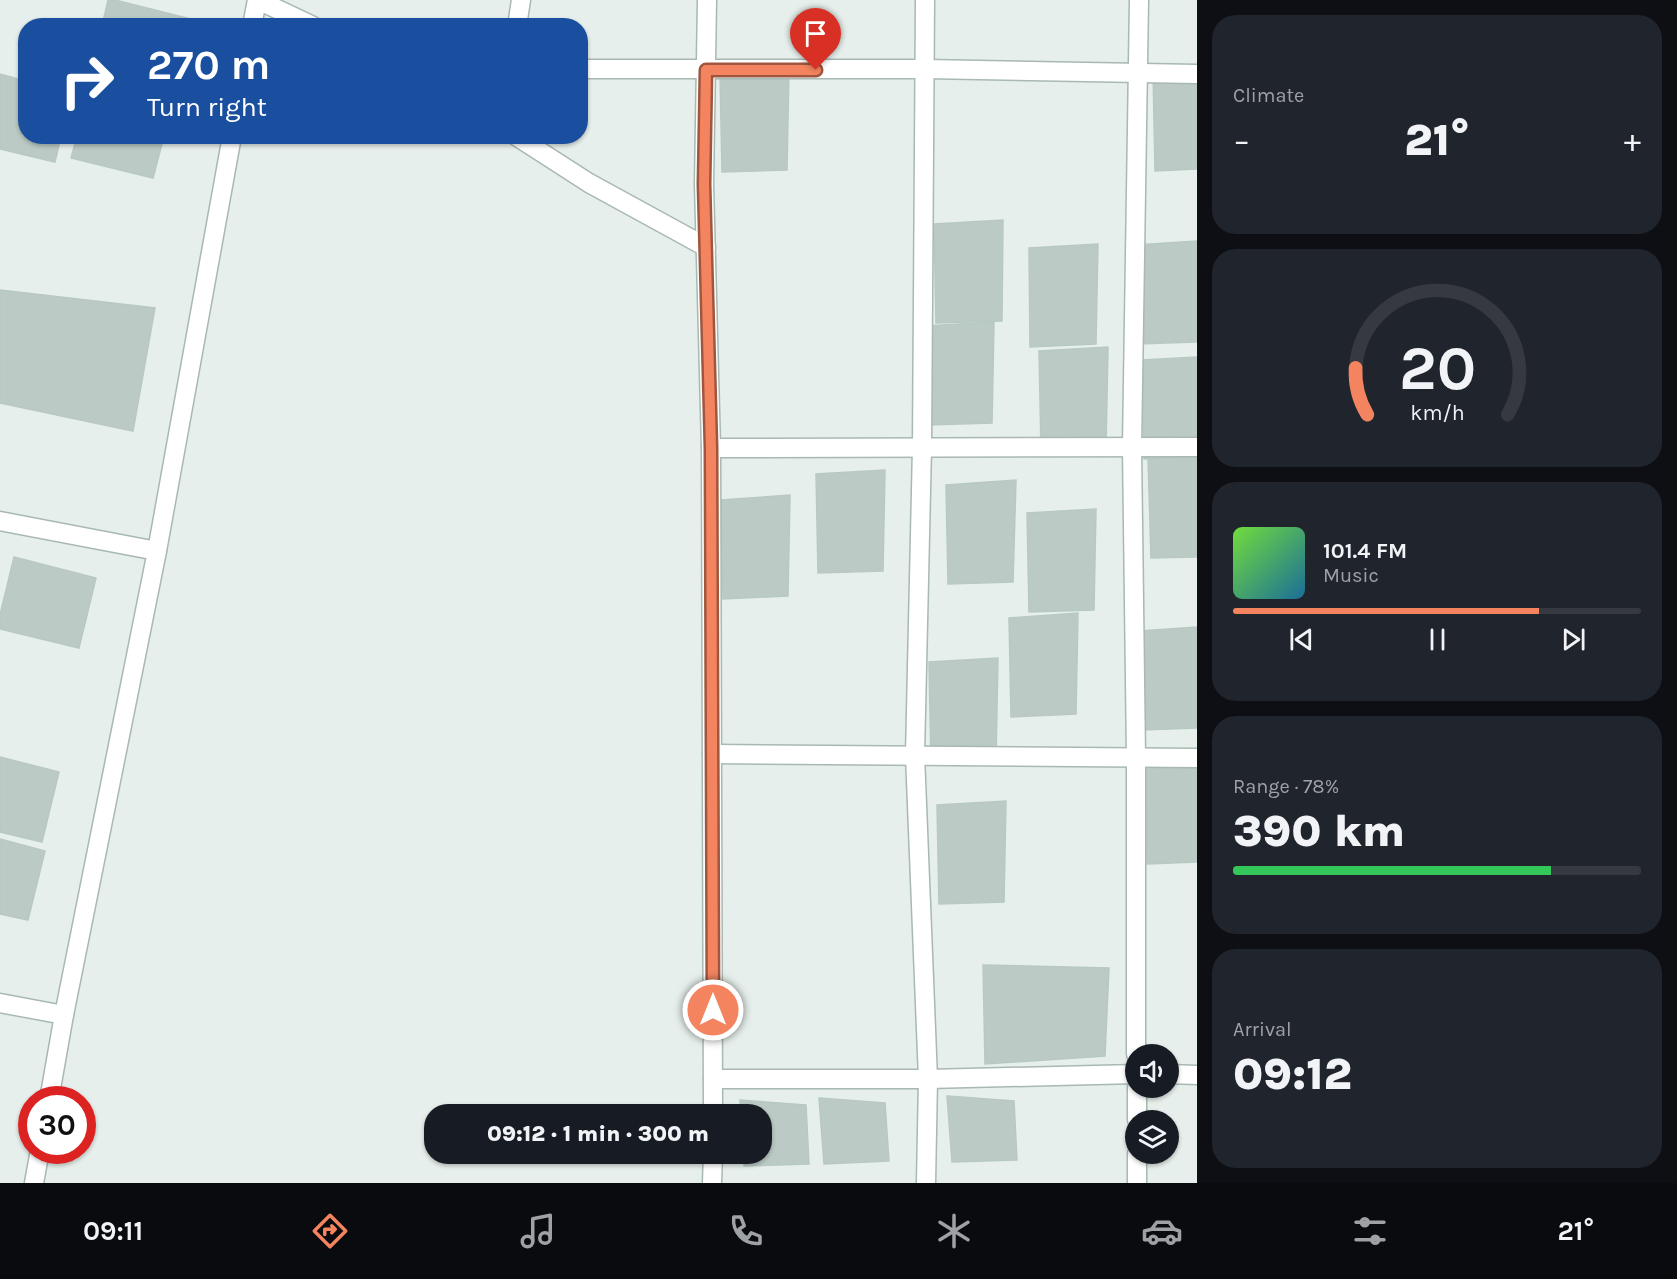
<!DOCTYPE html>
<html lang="en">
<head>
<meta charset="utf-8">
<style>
	body { margin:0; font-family:Karla,sans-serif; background:#20242c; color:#f1f3f6; height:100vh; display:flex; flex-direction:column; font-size:22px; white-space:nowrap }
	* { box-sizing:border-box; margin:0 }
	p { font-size:20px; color:#9ea1a6 }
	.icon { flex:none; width:33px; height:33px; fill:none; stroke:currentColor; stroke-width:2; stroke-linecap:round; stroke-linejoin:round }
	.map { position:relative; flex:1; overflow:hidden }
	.sheet { display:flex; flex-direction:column; gap:15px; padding:15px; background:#0d0f14; width:480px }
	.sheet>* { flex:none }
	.guide { position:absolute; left:18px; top:18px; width:570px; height:126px; border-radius:24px; box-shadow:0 2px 4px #0004; background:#1a4fa0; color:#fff; overflow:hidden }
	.tools { position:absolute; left:1125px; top:1044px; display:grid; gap:12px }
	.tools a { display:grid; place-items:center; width:54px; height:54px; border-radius:50%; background:#171b24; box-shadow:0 2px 4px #0004; font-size:30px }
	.speed { position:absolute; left:18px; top:1086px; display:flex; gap:12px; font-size:30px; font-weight:700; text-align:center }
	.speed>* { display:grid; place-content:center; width:78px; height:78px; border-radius:50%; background:#171b24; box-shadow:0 2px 4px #0004; line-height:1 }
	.speed .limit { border:9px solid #d22; background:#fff; color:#111 }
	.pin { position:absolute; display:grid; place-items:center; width:51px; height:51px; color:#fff; margin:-62px -26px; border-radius:50% 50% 50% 0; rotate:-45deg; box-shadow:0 0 6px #0007 }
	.pin .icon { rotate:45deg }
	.me { position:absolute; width:66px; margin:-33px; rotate:0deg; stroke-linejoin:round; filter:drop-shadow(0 0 4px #0008) }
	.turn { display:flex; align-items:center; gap:21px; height:126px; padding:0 30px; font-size:27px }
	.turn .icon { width:78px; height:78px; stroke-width:2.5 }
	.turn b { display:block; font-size:42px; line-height:51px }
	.big { font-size:45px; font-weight:800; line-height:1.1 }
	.sheet .card { flex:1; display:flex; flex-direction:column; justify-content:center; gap:9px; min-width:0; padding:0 21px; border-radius:24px; background:#20242c }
	.sheet .dial { align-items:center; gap:0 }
	.dial svg { height:156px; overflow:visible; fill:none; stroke:#363941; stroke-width:7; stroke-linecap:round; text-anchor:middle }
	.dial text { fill:#f1f3f6; stroke:none }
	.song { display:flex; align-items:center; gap:18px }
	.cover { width:72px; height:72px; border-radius:9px; background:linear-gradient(135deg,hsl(100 70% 55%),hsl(200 70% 35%)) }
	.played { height:6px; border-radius:3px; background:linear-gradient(90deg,#f4845f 75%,#363941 75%) }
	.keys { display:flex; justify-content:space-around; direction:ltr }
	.heat { display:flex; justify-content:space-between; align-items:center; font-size:33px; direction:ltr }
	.charge { height:9px; border-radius:4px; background:linear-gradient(90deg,#34c759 78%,#363941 0) }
	.trip { position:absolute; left:424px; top:1104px; width:348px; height:60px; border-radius:24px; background:#171b24; box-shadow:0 2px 4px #0004; font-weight:800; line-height:60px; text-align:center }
	.dock { display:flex; height:96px; justify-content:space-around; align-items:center; background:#090b0e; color:#9ea1a6 }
	.dock .icon { width:42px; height:42px }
	.dock .selected { color:#f4845f }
	.dock b { font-size:27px; color:#f1f3f6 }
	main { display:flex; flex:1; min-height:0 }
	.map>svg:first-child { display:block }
	.building { fill:#bbcac4; stroke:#b8c9c2; stroke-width:1.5 }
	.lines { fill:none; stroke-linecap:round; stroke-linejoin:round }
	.street-casing { stroke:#a8b8b2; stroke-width:21 }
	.street { stroke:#fff; stroke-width:18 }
	.route-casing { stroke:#9f563e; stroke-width:15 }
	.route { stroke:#f4845f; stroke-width:10 }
</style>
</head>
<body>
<main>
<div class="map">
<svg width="1197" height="1183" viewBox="0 0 1197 1183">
	<rect width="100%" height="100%" fill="#e6efeb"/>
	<!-- building -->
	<g class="building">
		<path d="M108,0H115L191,19L189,26H102Z"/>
		<path d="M789,69L787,170L722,172L720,74Z"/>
		<path d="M1197,69V169L1155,171L1153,72Z"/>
		<path d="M0,74L26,81V136H61L55,162L0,149Z"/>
		<path d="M77,136H164L153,178L71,158Z"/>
		<path d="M1003,220L1002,321L936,323L934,224Z"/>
		<path d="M1197,241V342L1138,344L1136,245Z"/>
		<path d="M1098,244L1096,344L1030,347L1029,248Z"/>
		<path d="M0,290L155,308L133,431L0,403Z"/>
		<path d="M994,322L992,423L927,425L925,326Z"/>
		<path d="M1108,347L1106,448L1041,450L1039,351Z"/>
		<path d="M1197,357V457L1144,459L1142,360Z"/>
		<path d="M1197,456V557L1151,558L1148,459Z"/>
		<path d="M885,470L883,571L818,573L816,474Z"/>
		<path d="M1016,480L1013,582L948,584L946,485Z"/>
		<path d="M790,495L788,596L723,599L721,500Z"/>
		<path d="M1096,509L1094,610L1029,612L1027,513Z"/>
		<path d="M14,557L96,578L79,648L0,629V615Z"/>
		<path d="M1078,613L1076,714L1011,717L1009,618Z"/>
		<path d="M1197,627V728L1142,730L1140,631Z"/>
		<path d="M998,658L996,759L931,761L929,662Z"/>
		<path d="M0,757L59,772L42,842L0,832Z"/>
		<path d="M1197,762V862L1147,864L1146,765Z"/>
		<path d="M1006,801L1004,902L939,904L937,805Z"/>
		<path d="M0,839L45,851L28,920L0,914Z"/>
		<path d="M983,965L1109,968L1105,1056L985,1064Z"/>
		<path d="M947,1096L1014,1101L1017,1160L952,1162Z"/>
		<path d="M819,1098L885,1103L889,1161L824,1164Z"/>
		<path d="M740,1100L806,1105L809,1164L744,1166V1154H762V1114H741Z"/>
	</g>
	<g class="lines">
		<!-- street casing -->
		<g class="street-casing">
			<g id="street">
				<path d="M258,0L313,26"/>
				<path d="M707,0L704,184L711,448L713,1114"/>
				<path d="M925,0L922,447L915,755L928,1079L926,1183"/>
				<path d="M252,26L257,0"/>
				<path d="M517,26L521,0"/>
				<path d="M580,69H926L1197,74"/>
				<path d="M516,136L589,183L706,247"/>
				<path d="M711,448L1197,447"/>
				<path d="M0,521L157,551"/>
				<path d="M712,754L1197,758"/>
				<path d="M0,1003L64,1015"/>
				<path d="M1136,1054V757L1132,447L1139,0"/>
				<path d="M1168,1074L1197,1075"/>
				<path d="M713,1079H928L1136,1074"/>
				<path d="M1137,1088V1120"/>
				<path d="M49,1100L64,1015L157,551L232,136"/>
				<path d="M1137,1154V1183"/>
				<path d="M34,1183L40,1150"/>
				<path d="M712,1183L713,1154"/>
			</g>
		</g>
		<!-- street -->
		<use href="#street" class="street"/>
	</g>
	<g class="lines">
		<!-- route casing -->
		<g class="route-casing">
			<path id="route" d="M713,1010L711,448L704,184L706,70H816"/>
		</g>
		<!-- route -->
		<use href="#route" class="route"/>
	</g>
</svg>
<div class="tools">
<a><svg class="icon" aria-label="sound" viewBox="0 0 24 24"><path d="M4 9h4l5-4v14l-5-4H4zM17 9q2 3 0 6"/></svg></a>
<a><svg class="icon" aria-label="layers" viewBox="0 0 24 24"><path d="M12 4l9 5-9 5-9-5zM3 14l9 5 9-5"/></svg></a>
</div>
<div class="speed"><div class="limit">30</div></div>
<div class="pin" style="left:816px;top:70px;background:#d93025"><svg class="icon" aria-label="arrive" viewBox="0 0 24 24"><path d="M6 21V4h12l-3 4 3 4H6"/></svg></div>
<svg class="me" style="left:713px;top:1010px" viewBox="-20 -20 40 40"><circle r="17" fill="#f4845f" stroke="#fff" stroke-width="3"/><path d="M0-11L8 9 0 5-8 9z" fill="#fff"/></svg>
<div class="trip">09:12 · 1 min · 300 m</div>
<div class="guide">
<div class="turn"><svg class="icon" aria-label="right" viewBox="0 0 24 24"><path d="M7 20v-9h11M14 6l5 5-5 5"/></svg><div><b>270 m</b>Turn right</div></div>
</div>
</div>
<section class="sheet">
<div class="card"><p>Climate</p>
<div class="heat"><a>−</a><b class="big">21°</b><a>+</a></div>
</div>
<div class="card dial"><svg viewBox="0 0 100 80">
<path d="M14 69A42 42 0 1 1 86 69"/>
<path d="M14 69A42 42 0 0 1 8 45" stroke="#f4845f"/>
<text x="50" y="56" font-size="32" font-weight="700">20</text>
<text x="50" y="72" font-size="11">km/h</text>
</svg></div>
<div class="card">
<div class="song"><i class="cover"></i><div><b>101.4 FM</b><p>Music</p></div></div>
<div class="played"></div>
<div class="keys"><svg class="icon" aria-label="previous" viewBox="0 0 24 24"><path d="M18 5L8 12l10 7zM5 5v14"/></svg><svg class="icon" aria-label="pause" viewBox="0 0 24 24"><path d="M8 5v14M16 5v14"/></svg><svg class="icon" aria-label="next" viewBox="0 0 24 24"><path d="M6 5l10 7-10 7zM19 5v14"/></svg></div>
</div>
<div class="card"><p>Range · 78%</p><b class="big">390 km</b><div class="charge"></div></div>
<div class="card"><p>Arrival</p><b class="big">09:12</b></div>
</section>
</main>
<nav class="dock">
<b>09:11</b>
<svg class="icon selected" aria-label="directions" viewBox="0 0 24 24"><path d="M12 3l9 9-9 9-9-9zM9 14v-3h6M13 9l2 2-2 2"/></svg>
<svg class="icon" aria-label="music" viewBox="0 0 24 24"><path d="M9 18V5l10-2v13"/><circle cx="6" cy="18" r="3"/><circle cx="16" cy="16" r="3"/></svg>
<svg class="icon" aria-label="phone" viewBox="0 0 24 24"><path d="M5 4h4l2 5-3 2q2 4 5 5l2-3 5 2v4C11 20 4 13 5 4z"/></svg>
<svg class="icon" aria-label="climate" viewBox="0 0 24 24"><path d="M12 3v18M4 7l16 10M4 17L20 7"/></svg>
<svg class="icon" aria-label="car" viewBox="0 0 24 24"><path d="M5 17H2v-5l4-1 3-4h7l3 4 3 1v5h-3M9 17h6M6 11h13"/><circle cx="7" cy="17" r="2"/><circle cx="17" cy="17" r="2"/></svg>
<svg class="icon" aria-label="filters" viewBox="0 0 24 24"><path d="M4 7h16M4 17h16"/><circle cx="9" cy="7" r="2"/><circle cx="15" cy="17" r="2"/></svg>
<b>21°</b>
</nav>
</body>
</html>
